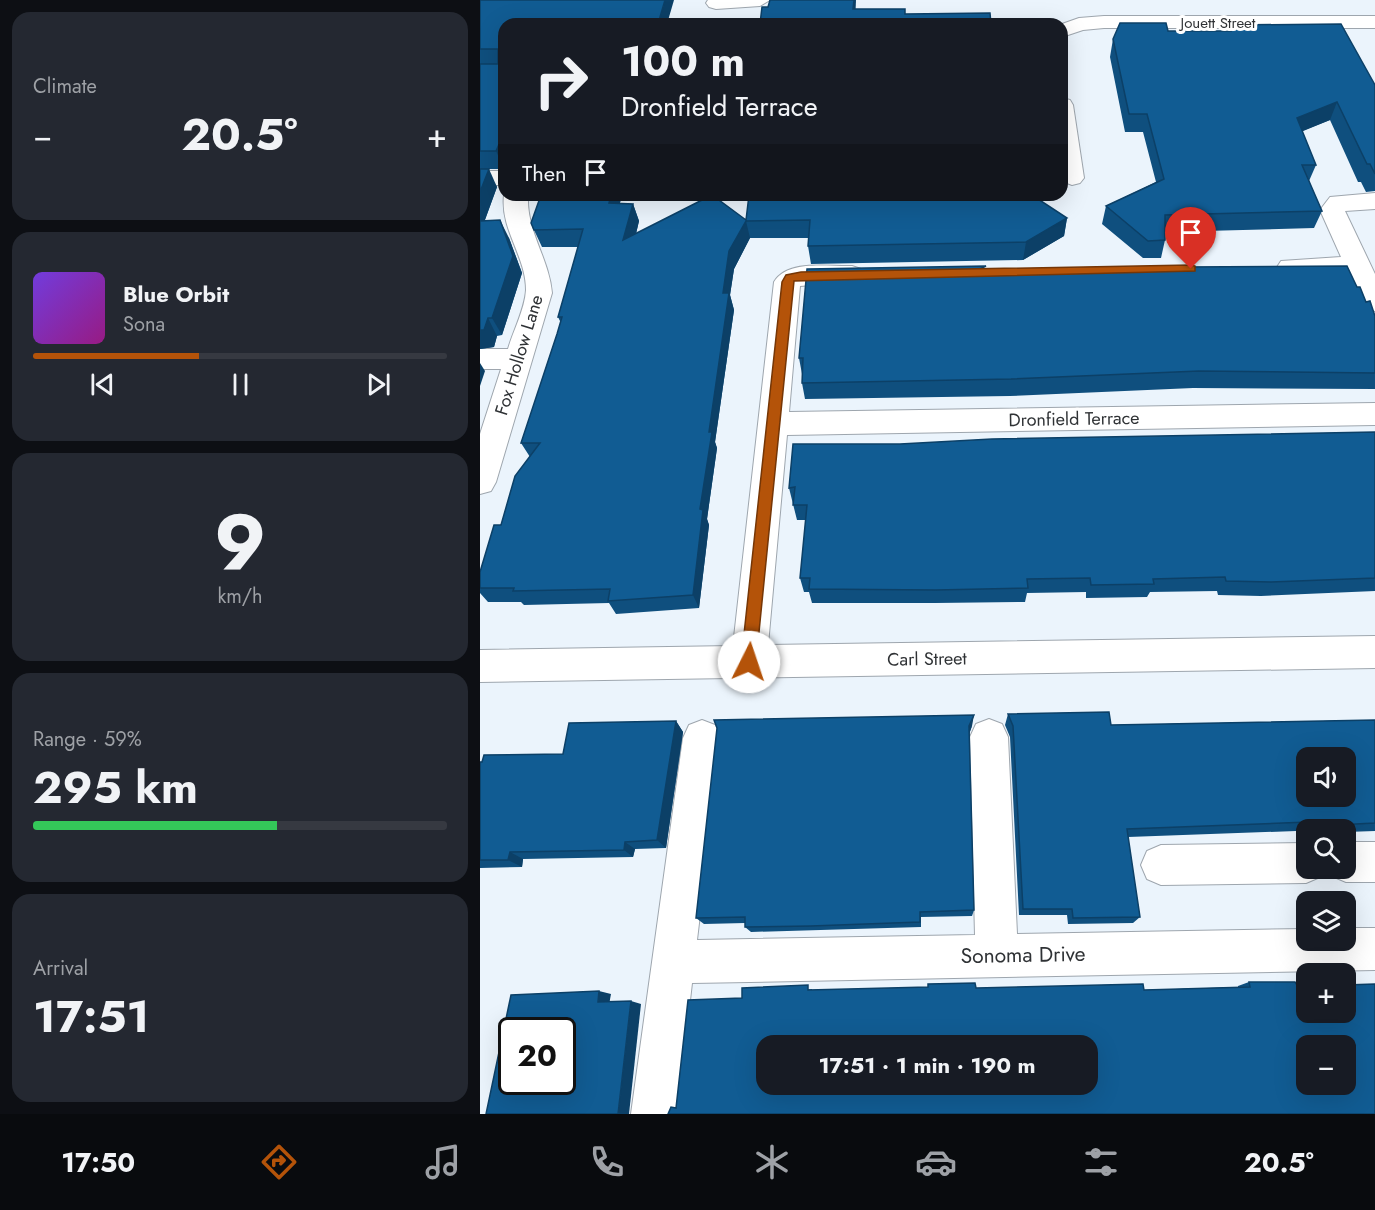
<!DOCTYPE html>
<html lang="en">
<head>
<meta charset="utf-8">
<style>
	body { margin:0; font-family:Jost,sans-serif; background:#242831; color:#f1f3f6; height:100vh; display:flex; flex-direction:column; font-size:22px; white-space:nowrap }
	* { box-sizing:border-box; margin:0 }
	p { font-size:20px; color:#9ea1a6 }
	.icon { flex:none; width:33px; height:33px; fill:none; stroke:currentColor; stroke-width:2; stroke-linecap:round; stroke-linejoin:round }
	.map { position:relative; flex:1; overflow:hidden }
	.sheet { display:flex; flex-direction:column; gap:12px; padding:12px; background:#0d0f14; width:480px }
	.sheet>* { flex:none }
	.guide { position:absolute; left:18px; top:18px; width:570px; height:183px; border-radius:18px; box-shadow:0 6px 24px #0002; background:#171b24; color:#f1f3f6; overflow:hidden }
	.controls { position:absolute; left:816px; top:747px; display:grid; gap:12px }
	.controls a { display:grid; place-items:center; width:60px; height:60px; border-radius:12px; background:#171b24; box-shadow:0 6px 24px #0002; font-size:30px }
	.speed { position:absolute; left:18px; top:1017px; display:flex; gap:12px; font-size:30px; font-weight:700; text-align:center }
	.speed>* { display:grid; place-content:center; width:78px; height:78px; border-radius:50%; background:#171b24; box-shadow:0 6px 24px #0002; line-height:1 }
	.speed .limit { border:3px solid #111; border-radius:9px; background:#fff; color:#111 }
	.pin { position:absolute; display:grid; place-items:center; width:51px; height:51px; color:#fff; margin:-62px -26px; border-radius:50% 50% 50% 0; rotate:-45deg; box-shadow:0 0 6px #0007 }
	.pin .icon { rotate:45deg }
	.me { position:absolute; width:66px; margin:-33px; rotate:4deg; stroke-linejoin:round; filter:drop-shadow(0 0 4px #0008) }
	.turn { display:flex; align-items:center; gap:21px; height:126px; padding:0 24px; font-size:27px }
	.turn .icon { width:78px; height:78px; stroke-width:2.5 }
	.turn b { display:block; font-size:42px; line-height:51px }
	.then { display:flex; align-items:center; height:57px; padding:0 24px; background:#0003; gap:12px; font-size:22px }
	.big { font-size:45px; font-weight:700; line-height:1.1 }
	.sheet .widget { flex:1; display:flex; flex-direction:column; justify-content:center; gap:9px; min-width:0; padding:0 21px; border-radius:18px; background:#242831 }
	.sheet .dial { align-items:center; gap:0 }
	.dial b { font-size:78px; line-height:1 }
	.song { display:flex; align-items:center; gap:18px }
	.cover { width:72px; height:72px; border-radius:9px; background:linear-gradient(135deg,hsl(260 70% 55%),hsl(310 70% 35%)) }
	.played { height:6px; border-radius:3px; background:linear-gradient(90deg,#b45309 40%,#363941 40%) }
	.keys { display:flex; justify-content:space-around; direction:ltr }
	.heat { display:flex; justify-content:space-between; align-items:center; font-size:33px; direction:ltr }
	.charge { height:9px; border-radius:4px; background:linear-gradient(90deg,#34c759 59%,#363941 0) }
	.trip { position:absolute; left:276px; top:1035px; width:342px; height:60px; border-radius:18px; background:#171b24; box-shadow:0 6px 24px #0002; font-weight:700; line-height:60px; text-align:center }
	.menu { display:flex; height:96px; justify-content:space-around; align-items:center; background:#090b0e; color:#9ea1a6 }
	.menu .icon { width:42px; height:42px }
	.menu .on { color:#b45309 }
	.menu b { font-size:27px; color:#f1f3f6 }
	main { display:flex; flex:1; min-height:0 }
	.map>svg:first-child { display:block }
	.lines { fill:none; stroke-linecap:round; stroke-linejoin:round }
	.minor-casing { stroke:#9ea6ae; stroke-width:2 }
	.minor { fill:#fff; fill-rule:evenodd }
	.wall { fill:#0f4f7e }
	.shaded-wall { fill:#0c4067 }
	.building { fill:#115c93; stroke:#0c4067; stroke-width:1.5; fill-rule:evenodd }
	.route { fill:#b45309; stroke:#753606; stroke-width:1.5 }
	.labels { text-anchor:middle; stroke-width:6; stroke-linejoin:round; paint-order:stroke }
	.far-street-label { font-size:15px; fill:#2f3235; stroke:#fff }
	.street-label { font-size:18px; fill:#2f3235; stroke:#fff }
	.near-street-label { font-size:21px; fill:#2f3235; stroke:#fff }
</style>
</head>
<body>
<main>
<section class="sheet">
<div class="widget"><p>Climate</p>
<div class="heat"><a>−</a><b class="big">20.5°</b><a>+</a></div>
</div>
<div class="widget">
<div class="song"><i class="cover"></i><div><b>Blue Orbit</b><p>Sona</p></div></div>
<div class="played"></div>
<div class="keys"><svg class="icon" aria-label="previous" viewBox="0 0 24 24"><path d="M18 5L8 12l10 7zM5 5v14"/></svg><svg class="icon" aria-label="pause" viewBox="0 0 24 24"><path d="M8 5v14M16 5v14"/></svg><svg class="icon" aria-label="next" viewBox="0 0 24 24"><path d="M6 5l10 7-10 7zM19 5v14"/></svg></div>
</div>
<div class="widget dial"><b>9</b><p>km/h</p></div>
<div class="widget"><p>Range · 59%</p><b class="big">295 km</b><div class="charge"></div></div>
<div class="widget"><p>Arrival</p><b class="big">17:51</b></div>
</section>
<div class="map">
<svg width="895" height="1114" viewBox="0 0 895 1114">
	<rect width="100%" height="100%" fill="#ebf4fc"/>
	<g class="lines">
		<!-- minor casing -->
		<g class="minor-casing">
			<g id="minor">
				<path d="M228,0H290L280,6L236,9L229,7L226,3Z"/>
				<path d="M624,16H895V28H624L603,30L582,37V24L599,18Z"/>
				<path d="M582,98L590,100L593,105L604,178L600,183L592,185L582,181Z"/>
				<rect x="0" y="171" width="24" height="14"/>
				<path d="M895,193V209L865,211L895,274V311L886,309L869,274L810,276L801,273L797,267L801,261L861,257L840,210L850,197Z"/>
				<path d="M24,195H48C46,231 69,258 72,293L16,482L11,491L0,494V434L21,369H0V349H28C33,331 45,309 46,290C46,256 20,230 24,195Z"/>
				<path d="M372,266L381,269L385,275L381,281L320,286L309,412L895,403V425L307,435L288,645L895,636V668L0,682V650L253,646L294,282C308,259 348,267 372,266Z"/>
				<path d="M509,719L522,724L528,737L537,934L826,929V940H866V928H895V970L212,983L197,1114H151L203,738L209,725L222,720L235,725L241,738L217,940L495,935L490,737L496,724Z"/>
				<path d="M866,842H895V882H866L852,876L848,868H866Z"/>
				<path d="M826,843V868H844L840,877L826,883L681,885L667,879L661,865L667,851L681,845Z"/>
			</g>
		</g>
		<!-- minor -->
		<use href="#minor" class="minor"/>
	</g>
	<!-- wall -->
	<g class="wall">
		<path d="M0,0L24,24V169H5L17,187L5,220L29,238L42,273L22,335L17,336L14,347L0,349Z"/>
		<path d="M749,25L895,85V191L886,192L881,182H878L850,120L822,131L836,165L829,181L842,211L834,228L685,232V240L681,258H663L622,224L626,206L676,182L663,132H645L630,57L633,39L747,31Z"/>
		<path d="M61,195H142L140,203L153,204L159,221L156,234L266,220L587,218L584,236L543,260L331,264L328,246L329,238H270L254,269L250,295L254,310L235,442L237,448L227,519L229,525L219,608L136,614L129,603L44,605L41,602H8L0,593V572L50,457L41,443L77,334L81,323L78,317L98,247H62L54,230Z"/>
		<path d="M701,267L877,287L895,316V389L713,388L530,396L325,399L322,383V374L319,358L506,269H700Z"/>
		<path d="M895,432V591L781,596L738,595L737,591L670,592L667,597L606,598V592L547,593L545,602L455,603H332L329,592H324L320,578L326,520H317L309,488L420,444Z"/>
		<path d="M528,714L631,725L895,720V831L866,832V830H826V835H825L816,831L648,837L660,917L653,923L588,924L587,915H539L530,737L525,725Z"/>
		<path d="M196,721L203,732L186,848L155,849L153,857L43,859L42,867L0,868V762L83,754Z"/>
		<path d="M492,726L489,734L494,910L492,916L441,917V927L271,932L265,927V923L224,924L216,918Z"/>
		<path d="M769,982L826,1012L188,1114L191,1107H196L262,998L332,989V990L496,988L664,990L758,987V986Z"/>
	</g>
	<!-- shaded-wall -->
	<g class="shaded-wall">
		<path d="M185,0H194L187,24H178Z"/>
		<path d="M374,0H376L375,24L373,9Z"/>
		<path d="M857,102L850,120L811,136L817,118Z"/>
		<path d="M21,140L24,147V168L16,151Z"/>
		<path d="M9,169L17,187L0,233V192Z"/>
		<path d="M131,195H142L135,220L129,203Z"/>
		<path d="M153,204L159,221L150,258L143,240Z"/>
		<path d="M587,218L584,236L543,260L546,242Z"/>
		<path d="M20,220L29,238L42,273L22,335L12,318Z"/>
		<path d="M266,221L270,238L254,269L250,295L254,310L235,442L237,448L227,519L229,525L219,608L213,595L220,509L243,293L249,251Z"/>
		<path d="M8,318L17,336L14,347L0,349V330Z"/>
		<path d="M0,363L5,371L0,386Z"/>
		<path d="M494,715L492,726L488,737L489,726Z"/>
		<path d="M196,721L203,732L186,848L177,840Z"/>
		<path d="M145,842L155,849L153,857L144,850Z"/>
		<path d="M30,852L43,859L42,867L28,860Z"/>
		<path d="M119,991L131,994L129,1005L118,1002Z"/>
		<path d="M151,1001L161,1004L149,1114H138Z"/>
	</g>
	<!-- building -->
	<g class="building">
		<path d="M0,0H185L178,24H24V140H21L16,151H0V64H18V49H0Z"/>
		<path d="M290,0H374L373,9H425V14L510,13L511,24H280L282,7H288Z"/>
		<path d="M640,23H686L688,31H751L749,25L861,24L895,85V174L890,164H887L857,102L817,118L836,165H822L842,211L685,215V240L668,241L626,206L684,179L667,114H649L633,39Z"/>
		<path d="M0,169H9L0,192Z"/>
		<path d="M61,195H131L129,203L153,204L143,240L232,195L266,220L269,195H552L587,218L546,242L328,246L330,220L266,221L249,251L243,293H249L229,432H232L220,509L223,510L213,595L128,601L130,589L33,591L34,588H0V572L14,525H21L35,476L60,443H41L77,334L82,317H78L103,229L54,230L51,223Z"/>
		<path d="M20,220L33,256L12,318H8L4,330H0V221Z"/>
		<path d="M506,266L500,269H702L701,267L867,266L877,287H880L886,302L890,301L895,316V373L719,371L531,379L322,383L323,358H319L327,269Z"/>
		<path d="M895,432V578L791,582L746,581L745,577L673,579L674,584L611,585L610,578L547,579L548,588L456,590L329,589L330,578H320L327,505H313L315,487L309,488L313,444H420L512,439Z"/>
		<path d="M629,712L631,725L895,720V823L837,826L828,822L647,829L660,917L593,918L592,909H543L533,726L528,714ZM826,758H866V796H826Z"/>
		<path d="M494,715L489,726L494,910L440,912V922L331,926L265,927V917L216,918L237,728L234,720Z"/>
		<path d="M196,721L177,840L145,842L144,850L30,852L28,860H0V762H2L4,755L83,754L89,723Z"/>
		<path d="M769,982H815L817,985H826V1012H866V985L895,984V1114H188L191,1107L196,1108L208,1000L262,998V988L328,985V990L448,987V984L495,983L496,988L663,984L664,990L770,987ZM286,1046H608V1084H286ZM826,1046H866V1084H826Z"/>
		<path d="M119,991L118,1002L151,1001L138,1114H6L31,995ZM32,1030H82V1082H32Z"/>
	</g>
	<!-- route -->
	<path class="route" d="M711,265L715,266V271L314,281L276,662L274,667H264L261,662L302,282L306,275L321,272Z"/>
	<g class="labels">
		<!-- far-street labels -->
		<g class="far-street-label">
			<text x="738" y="28">Jouett Street</text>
		</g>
		<!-- street labels -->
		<g class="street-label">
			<text transform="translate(39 355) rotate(-73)" y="6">Fox Hollow Lane</text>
			<text transform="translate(594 419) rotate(-1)" y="6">Dronfield Terrace</text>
			<text transform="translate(447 659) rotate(-1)" y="6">Carl Street</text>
		</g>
		<!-- near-street labels -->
		<g class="near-street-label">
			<text transform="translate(543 955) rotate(-1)" y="7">Sonoma Drive</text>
		</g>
	</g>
</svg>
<div class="controls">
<a><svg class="icon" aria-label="sound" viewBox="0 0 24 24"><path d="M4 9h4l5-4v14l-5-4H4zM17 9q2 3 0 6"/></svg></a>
<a><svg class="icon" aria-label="search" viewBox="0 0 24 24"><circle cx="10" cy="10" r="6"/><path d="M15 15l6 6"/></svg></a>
<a><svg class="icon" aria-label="layers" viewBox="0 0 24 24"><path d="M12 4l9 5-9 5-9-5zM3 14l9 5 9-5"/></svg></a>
<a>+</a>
<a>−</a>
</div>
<div class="speed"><div class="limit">20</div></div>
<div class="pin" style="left:711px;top:269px;background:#d93025"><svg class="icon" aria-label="arrive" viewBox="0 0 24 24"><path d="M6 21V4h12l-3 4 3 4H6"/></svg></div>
<svg class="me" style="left:269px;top:662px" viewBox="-20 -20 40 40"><circle r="19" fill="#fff"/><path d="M0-13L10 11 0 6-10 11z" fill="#b45309"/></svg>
<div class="trip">17:51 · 1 min · 190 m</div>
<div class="guide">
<div class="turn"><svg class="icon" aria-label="right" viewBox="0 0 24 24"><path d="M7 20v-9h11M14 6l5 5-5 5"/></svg><div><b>100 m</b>Dronfield Terrace</div></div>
<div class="then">Then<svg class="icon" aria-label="arrive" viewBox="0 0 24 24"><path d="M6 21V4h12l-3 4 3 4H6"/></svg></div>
</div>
</div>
</main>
<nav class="menu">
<b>17:50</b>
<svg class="icon on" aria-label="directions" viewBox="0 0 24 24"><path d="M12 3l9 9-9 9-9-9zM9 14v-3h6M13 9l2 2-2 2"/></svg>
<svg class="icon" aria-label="music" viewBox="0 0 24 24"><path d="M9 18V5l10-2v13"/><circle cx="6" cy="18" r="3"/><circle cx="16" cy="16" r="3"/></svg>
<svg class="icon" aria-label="phone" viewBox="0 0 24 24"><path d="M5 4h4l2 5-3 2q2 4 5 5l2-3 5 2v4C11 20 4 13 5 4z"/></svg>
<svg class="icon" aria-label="climate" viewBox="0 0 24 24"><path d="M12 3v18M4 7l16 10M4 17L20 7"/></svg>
<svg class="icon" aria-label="car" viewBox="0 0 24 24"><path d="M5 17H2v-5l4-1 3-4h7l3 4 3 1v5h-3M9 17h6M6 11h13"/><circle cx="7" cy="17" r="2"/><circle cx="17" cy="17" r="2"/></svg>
<svg class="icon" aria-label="filters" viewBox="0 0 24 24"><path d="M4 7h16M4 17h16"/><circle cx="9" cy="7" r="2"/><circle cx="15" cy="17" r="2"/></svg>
<b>20.5°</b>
</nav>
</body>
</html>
